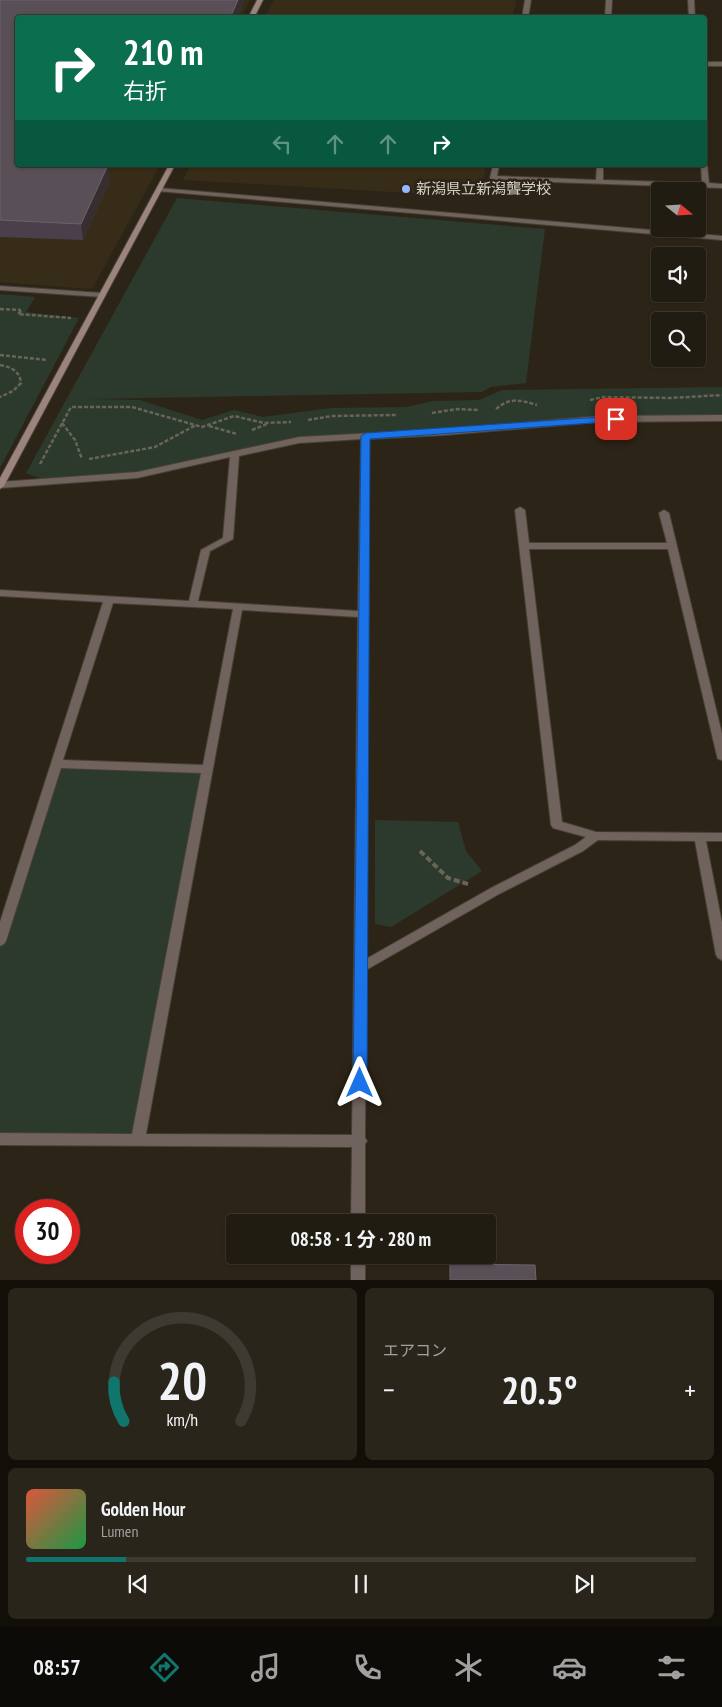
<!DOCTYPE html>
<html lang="ja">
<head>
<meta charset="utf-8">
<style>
	body { margin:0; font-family:"PT Sans Narrow","Noto Sans JP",sans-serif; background:#29251a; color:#f1f3f6; height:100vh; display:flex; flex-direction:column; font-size:19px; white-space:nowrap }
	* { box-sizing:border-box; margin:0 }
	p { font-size:16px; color:#a2a19f }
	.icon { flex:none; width:28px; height:28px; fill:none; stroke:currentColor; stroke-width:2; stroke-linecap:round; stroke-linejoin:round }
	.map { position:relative; height:1280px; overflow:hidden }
	.side { display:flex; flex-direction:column; gap:8px; padding:8px; background:#120f09; flex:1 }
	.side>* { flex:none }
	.hud { position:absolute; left:15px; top:15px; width:692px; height:152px; border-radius:5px; box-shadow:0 1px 4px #0004,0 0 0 1px #3e3a31; background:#0b6e4f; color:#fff; overflow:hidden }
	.needle { width:32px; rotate:108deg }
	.tools { position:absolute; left:651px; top:182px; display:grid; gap:10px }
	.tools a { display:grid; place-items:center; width:55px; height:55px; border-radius:5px; background:#211c11; box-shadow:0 1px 4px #0004,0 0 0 1px #3e3a31; font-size:25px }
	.speed { position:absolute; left:15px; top:1199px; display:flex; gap:10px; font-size:25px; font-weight:700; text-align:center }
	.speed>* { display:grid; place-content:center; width:65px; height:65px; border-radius:50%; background:#211c11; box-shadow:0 1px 4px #0004,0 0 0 1px #3e3a31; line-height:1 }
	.speed .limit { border:8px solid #d22; background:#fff; color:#111 }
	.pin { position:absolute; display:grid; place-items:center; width:42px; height:42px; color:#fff; margin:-21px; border-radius:10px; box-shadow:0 2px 8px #0006 }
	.me { position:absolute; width:55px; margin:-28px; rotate:0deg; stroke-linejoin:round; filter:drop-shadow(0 0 4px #0008) }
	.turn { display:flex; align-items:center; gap:18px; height:105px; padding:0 25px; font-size:22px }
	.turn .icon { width:65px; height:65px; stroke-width:2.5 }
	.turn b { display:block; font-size:35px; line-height:42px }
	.lanes { display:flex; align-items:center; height:48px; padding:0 25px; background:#0003; justify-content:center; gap:25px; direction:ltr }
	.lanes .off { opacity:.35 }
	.big { font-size:38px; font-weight:700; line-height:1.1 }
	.side .tile { flex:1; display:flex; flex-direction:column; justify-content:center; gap:8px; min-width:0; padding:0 18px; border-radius:8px; background:#29251a }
	.side .dial { align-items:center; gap:0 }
	.dial svg { height:130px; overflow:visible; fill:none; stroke:#3e3a31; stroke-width:7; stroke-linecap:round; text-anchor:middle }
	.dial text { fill:#f1f3f6; stroke:none }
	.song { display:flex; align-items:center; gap:15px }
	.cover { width:60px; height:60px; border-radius:8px; background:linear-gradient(135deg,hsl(10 70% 55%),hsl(140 70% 35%)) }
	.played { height:5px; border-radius:2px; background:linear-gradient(90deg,#0f766e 15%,#3e3a31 15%) }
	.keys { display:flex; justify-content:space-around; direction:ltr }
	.heat { display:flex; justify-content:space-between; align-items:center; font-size:28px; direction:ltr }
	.side .tiles { flex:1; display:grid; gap:8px; grid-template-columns:1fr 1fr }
	.tile:last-child { grid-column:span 2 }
	.trip { position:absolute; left:226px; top:1214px; width:270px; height:50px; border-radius:5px; background:#211c11; box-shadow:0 1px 4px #0004,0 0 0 1px #3e3a31; font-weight:700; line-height:50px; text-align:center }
	.tab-bar { display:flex; height:80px; justify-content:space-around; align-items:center; background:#0d0b07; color:#a2a19f }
	.tab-bar .icon { width:35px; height:35px }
	.tab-bar .active { color:#0f766e }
	.tab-bar b { font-size:22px; color:#f1f3f6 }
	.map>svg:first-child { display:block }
	.built { fill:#362c18 }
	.green { fill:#2b3a2c }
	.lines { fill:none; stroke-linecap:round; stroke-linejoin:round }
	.lane-casing { stroke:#474133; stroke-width:2 }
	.street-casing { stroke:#474133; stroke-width:2 }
	.secondary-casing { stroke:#474133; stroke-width:2 }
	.path-far1 { stroke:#6a6457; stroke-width:2.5; stroke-dasharray:4 2; stroke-linecap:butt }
	.path { stroke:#6a6457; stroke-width:4; stroke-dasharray:6 3; stroke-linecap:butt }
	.lane { fill:#70625d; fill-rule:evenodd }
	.street { fill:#70625d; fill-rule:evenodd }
	.secondary { fill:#9a847c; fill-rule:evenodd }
	.wall { fill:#4a3f4a }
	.shaded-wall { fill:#382e30 }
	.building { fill:#594f57; stroke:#6d6369 }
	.route { fill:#1a73e8; stroke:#114b97 }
	.poi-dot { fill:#98b6fd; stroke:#2c2517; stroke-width:2 }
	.labels { text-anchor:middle; stroke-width:5; stroke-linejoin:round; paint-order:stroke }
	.far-poi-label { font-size:15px; fill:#d5d1c8; stroke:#2c2517; text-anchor:start }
</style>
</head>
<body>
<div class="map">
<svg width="722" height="1280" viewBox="0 0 722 1280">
	<rect width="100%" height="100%" fill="#2c2517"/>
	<!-- built -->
	<g class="built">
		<path d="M0,0H250L241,17L18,18V165H160L92,289L0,282Z"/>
		<path d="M274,0H516L513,17H265Z"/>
		<path d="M190,165H486L480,197L183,180Z"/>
	</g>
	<!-- green -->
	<g class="green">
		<path d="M177,198L545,229L526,383L491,387L482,392L88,399L140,400L202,420L234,410L263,417L331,408L407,407L433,401L479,400L502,390L722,387V418L599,419L299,440L137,475L50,482L26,473Z"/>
		<path d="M0,294L35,297L26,312L79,318L0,468Z"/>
		<path d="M56,764L207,769L138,1140L0,1139V941Z"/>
		<path d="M375,820L458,822L466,851L482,871L391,927L375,924Z"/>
	</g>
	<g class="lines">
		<!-- lane casing -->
		<g class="lane-casing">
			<g id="lane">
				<path d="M159,188L722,236V240L157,191V189Z"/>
				<path d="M0,286L102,293L106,295L102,297L0,290Z"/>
			</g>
		</g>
		<!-- street casing -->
		<g class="street-casing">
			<g id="street">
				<path d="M525,0H531L528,18H522Z"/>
				<path d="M606,0H612L611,18H605Z"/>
				<path d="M688,0H694L695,18H689Z"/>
				<rect x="705" y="62" width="17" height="4"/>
				<path d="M705,163L707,165L709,183L722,184V188L493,180L490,178L493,165H499L497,176L596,180L597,165H603V180L702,183L701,165H705Z"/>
				<path d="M722,415V421L599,422L445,435L369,439L366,959L491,888L575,845L586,837L553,828L551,825L515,510L520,507L525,510L529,543H667L659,513L664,510L669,513L722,734V760L718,759L717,756L668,549H529L562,822L596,832L722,833V841H706L722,923V960L718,958L716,955L695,841L598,840L583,851L499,894L366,970L365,1138L367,1141L365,1144V1222H351L352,1147L0,1145V1133L132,1134L201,773L61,768L6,941L4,944L0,946V922L103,602L0,596V590L189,601L201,550L223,538L230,457L137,478L0,488V482L137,472L299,437L445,429L599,416ZM361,439L358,611L198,601L210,551L233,539L239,456L299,443ZM113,603L233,609L203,765L63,760ZM242,610L358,617L352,1135L146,1134Z"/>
				<rect x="351" y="1255" width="14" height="25"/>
			</g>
		</g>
		<!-- secondary casing -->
		<g class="secondary-casing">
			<g id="secondary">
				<path d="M257,0H263L254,18H248Z"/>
				<path d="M169,165H175L4,486L0,489V478Z"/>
			</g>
		</g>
		<!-- path-far1 -->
		<g class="path-far1">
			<path d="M0,309L21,310"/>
			<path d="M21,311L18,314L71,318"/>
			<path d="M0,355L47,360"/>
			<path d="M0,365C11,367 20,371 21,383L13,391L0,397"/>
			<path d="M590,400L603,397L671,398L722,395"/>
			<path d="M496,409C510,397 520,400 537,405"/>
			<path d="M432,413L457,409L478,410"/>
			<path d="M308,420L332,416L396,415"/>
			<path d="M62,423L75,440L82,459"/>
			<path d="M209,426L237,434"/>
			<path d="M252,430L267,424"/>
			<path d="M89,459L155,447L196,425"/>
			<path d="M40,464L71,407H132L202,427L234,416L264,423L291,422"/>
		</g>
		<!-- path -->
		<path class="path" d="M420,851L448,878L468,884"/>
		<!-- lane -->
		<use href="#lane" class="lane"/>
		<!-- street -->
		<use href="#street" class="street"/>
		<!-- secondary -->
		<use href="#secondary" class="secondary"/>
	</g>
	<!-- wall -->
	<path class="wall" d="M0,0H244L237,18H18V165L110,181L83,240L0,237Z"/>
	<!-- shaded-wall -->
	<g class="shaded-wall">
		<path d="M238,0H244L237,18H230Z"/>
		<path d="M108,165L110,181L83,240L81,224Z"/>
	</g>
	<!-- building -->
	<g class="building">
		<path d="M0,0H238L230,18H18V165H108L81,224L0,220Z"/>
		<path d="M450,1264L535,1265L536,1280H450Z"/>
	</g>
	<!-- route -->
	<path class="route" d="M616,416L621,419L620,421L370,439L367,1083L365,1088L360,1089L355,1088L353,1083L361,436L366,433Z"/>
	<!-- markers -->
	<circle class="poi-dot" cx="406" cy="189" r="5"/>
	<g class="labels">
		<!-- far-poi labels -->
		<g class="far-poi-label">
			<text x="416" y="194">新潟県立新潟聾学校</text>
		</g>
	</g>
</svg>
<div class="tools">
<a><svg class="needle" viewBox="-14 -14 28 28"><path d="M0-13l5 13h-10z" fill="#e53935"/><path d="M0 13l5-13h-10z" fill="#a2a19f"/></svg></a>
<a><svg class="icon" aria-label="sound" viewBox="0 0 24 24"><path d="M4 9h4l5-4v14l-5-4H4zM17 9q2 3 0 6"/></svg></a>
<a><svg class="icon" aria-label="search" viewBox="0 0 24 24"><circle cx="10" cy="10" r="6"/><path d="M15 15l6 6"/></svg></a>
</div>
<div class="speed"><div class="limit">30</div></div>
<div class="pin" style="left:616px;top:419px;background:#d93025"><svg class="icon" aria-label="arrive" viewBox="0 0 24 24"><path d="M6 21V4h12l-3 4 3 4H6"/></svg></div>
<svg class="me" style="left:360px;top:1083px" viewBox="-20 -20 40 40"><path d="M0-17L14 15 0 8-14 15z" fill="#1a73e8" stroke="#fff" stroke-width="4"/></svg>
<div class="trip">08:58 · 1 分 · 280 m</div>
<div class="hud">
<div class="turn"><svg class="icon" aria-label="right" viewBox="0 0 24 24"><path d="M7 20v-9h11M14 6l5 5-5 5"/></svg><div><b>210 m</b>右折</div></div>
<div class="lanes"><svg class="icon off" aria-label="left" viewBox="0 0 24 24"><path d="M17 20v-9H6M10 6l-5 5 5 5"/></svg><svg class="icon off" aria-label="ahead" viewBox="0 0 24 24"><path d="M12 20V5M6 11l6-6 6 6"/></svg><svg class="icon off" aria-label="ahead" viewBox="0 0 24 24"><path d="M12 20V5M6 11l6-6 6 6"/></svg><svg class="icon" aria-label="right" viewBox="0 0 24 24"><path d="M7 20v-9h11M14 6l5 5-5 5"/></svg></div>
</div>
</div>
<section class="side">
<div class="tiles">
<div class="tile dial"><svg viewBox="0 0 100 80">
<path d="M14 69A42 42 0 1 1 86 69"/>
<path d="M14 69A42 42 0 0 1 8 45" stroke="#0f766e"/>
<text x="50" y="56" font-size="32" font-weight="700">20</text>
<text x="50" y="72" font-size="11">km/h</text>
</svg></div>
<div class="tile"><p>エアコン</p>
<div class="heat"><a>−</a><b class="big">20.5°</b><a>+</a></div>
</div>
<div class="tile">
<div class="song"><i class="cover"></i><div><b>Golden Hour</b><p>Lumen</p></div></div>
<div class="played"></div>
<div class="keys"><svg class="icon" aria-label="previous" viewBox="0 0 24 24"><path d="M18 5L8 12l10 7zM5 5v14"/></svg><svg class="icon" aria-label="pause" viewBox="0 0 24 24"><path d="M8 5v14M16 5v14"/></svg><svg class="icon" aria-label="next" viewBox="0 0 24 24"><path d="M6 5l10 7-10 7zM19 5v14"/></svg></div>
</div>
</div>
</section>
<nav class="tab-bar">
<b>08:57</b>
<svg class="icon active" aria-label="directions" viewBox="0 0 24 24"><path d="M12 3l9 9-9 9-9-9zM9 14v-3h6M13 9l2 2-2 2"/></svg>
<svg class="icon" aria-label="music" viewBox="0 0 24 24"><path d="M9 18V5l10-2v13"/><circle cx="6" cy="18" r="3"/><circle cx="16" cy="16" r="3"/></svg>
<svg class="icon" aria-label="phone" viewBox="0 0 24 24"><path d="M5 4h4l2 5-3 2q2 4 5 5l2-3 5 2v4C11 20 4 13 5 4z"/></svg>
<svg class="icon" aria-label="climate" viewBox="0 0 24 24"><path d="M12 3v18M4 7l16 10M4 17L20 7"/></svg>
<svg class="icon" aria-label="car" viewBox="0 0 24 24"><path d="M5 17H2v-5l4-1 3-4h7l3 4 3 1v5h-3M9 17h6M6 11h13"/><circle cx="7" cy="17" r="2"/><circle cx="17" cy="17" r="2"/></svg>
<svg class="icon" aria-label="filters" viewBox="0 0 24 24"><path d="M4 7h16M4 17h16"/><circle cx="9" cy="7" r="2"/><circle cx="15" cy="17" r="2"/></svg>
</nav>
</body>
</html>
